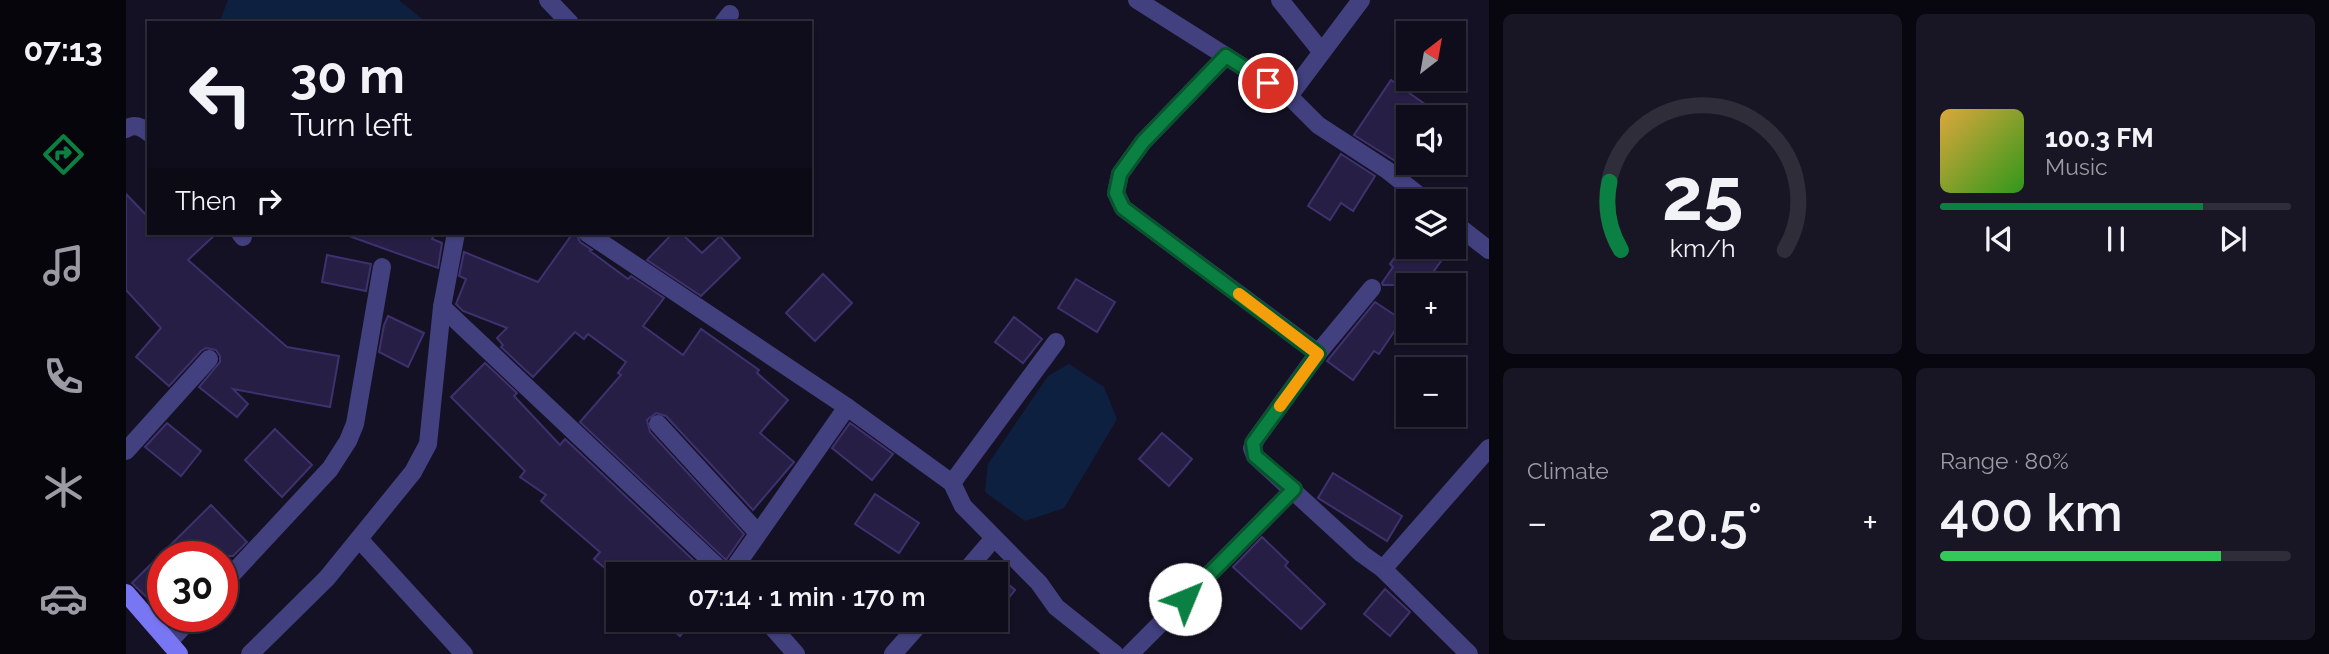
<!DOCTYPE html>
<html lang="en">
<head>
<meta charset="utf-8">
<style>
	body { margin:0; font-family:Raleway,sans-serif; background:#181624; color:#f1f3f6; height:100vh; display:flex; flex-direction:column; font-size:26px; white-space:nowrap }
	* { box-sizing:border-box; margin:0 }
	p { font-size:23px; color:#9b9ca3 }
	.icon { flex:none; width:38px; height:38px; fill:none; stroke:currentColor; stroke-width:2; stroke-linecap:round; stroke-linejoin:round }
	.map { position:relative; flex:1; overflow:hidden }
	.drawer { display:flex; flex-direction:column; gap:14px; padding:14px; background:#08070f; width:840px }
	.drawer>* { flex:none }
	.top-card { position:absolute; left:21px; top:21px; width:665px; height:214px; border-radius:0px; box-shadow:0 2px 5px #0004,0 0 0 2px #2f2d3a; background:#0f0d1b; color:#f1f3f6; overflow:hidden }
	.needle { width:46px; rotate:31deg }
	.fabs { position:absolute; left:1270px; top:21px; display:grid; gap:14px }
	.fabs a { display:grid; place-items:center; width:70px; height:70px; border-radius:0px; background:#0f0d1b; box-shadow:0 2px 5px #0004,0 0 0 2px #2f2d3a; font-size:35px }
	.speed { position:absolute; left:21px; top:541px; display:flex; gap:14px; font-size:35px; font-weight:700; text-align:center }
	.speed>* { display:grid; place-content:center; width:91px; height:91px; border-radius:50%; background:#0f0d1b; box-shadow:0 2px 5px #0004,0 0 0 2px #2f2d3a; line-height:1 }
	.speed .limit { border:10px solid #d22; background:#fff; color:#111 }
	.pin { position:absolute; display:grid; place-items:center; width:60px; height:60px; color:#fff; margin:-30px; border:4px solid #fff; border-radius:50%; box-shadow:0 2px 7px #0007 }
	.me { position:absolute; width:77px; margin:-38px; rotate:45deg; stroke-linejoin:round; filter:drop-shadow(0 0 5px #0008) }
	.turn { display:flex; align-items:center; gap:24px; height:147px; padding:0 28px; font-size:32px }
	.turn .icon { width:91px; height:91px; stroke-width:2.5 }
	.turn b { display:block; font-size:49px; line-height:60px }
	.then { display:flex; align-items:center; height:66px; padding:0 28px; background:#0003; gap:14px; font-size:26px }
	.big { font-size:52px; font-weight:600; line-height:1.1 }
	.drawer .tile { flex:1; display:flex; flex-direction:column; justify-content:center; gap:10px; min-width:0; padding:0 24px; border-radius:10px; background:#181624 }
	.drawer .dial { align-items:center; gap:0 }
	.dial svg { height:182px; overflow:visible; fill:none; stroke:#2f2d3a; stroke-width:7; stroke-linecap:round; text-anchor:middle }
	.dial text { fill:#f1f3f6; stroke:none }
	.song { display:flex; align-items:center; gap:21px }
	.cover { width:84px; height:84px; border-radius:10px; background:linear-gradient(135deg,hsl(40 70% 55%),hsl(110 70% 35%)) }
	.played { height:7px; border-radius:4px; background:linear-gradient(90deg,#0b8043 75%,#2f2d3a 75%) }
	.keys { display:flex; justify-content:space-around; direction:ltr }
	.heat { display:flex; justify-content:space-between; align-items:center; font-size:38px; direction:ltr }
	.charge { height:10px; border-radius:5px; background:linear-gradient(90deg,#34c759 80%,#2f2d3a 0) }
	.drawer .tiles { flex:1; display:grid; gap:14px; grid-template-columns:repeat(2,1fr) }
	.trip { position:absolute; left:480px; top:562px; width:402px; height:70px; border-radius:0px; background:#0f0d1b; box-shadow:0 2px 5px #0004,0 0 0 2px #2f2d3a; font-weight:600; line-height:70px; text-align:center }
	main { display:flex; flex:1; min-height:0 }
	.tab-bar { display:flex; flex-direction:column; width:126px; justify-content:space-around; align-items:center; background:#06050b; color:#9b9ca3 }
	.tab-bar .icon { width:49px; height:49px }
	.tab-bar .selected { color:#0b8043 }
	.tab-bar b { font-size:32px; color:#f1f3f6 }
	.map>svg:first-child { display:block }
	.water { fill:#0e2040 }
	.building { fill:#261e44; stroke:#3e326e; stroke-width:2 }
	.lines { fill:none; stroke-linecap:round; stroke-linejoin:round }
	.street { stroke:#42407f; stroke-width:18 }
	.secondary { stroke:#7976f4; stroke-width:18 }
	.route-casing { stroke:#07532c; stroke-width:18 }
	.route { stroke:#0b8043; stroke-width:12 }
	.slow { stroke:#f59e0b; stroke-width:12 }
</style>
</head>
<body>
<main>
<nav class="tab-bar">
<b>07:13</b>
<svg class="icon selected" aria-label="directions" viewBox="0 0 24 24"><path d="M12 3l9 9-9 9-9-9zM9 14v-3h6M13 9l2 2-2 2"/></svg>
<svg class="icon" aria-label="music" viewBox="0 0 24 24"><path d="M9 18V5l10-2v13"/><circle cx="6" cy="18" r="3"/><circle cx="16" cy="16" r="3"/></svg>
<svg class="icon" aria-label="phone" viewBox="0 0 24 24"><path d="M5 4h4l2 5-3 2q2 4 5 5l2-3 5 2v4C11 20 4 13 5 4z"/></svg>
<svg class="icon" aria-label="climate" viewBox="0 0 24 24"><path d="M12 3v18M4 7l16 10M4 17L20 7"/></svg>
<svg class="icon" aria-label="car" viewBox="0 0 24 24"><path d="M5 17H2v-5l4-1 3-4h7l3 4 3 1v5h-3M9 17h6M6 11h13"/><circle cx="7" cy="17" r="2"/><circle cx="17" cy="17" r="2"/></svg>
</nav>
<div class="map">
<svg width="1363" height="654" viewBox="0 0 1363 654">
	<rect width="100%" height="100%" fill="#141124"/>
	<!-- water -->
	<g class="water">
		<path d="M102,0H273L301,23H93Z"/>
		<path d="M943,364L978,387L991,419L938,508L899,521L859,492L862,464L922,376Z"/>
	</g>
	<!-- building -->
	<g class="building">
		<path d="M1265,80L1317,117H1283V163H1287L1282,169L1228,135Z"/>
		<path d="M1215,154L1249,176L1227,211L1215,203L1204,220L1182,206Z"/>
		<path d="M0,194L23,218V233H91L62,260L161,347L213,356L204,407L107,389L122,404L111,417L73,387L94,362V356L90,350L80,348L75,351L43,386L10,357L35,328L0,290Z"/>
		<path d="M223,233H309L306,239L316,243L312,268L223,236Z"/>
		<path d="M447,233H450L454,242L466,250L464,251L502,279L505,276L538,298L517,326L557,355L575,329L633,370L631,373L662,400L634,433L668,462L627,510L540,416L530,413L521,420L524,432L618,534L600,560L454,422L495,375L492,373L500,362L462,334L458,339L449,332L407,377L375,347L377,345L371,338L381,328L337,311L330,304L340,279L333,276L338,252L412,282Z"/>
		<path d="M547,233H555L576,253L594,236L614,258L575,296L521,260Z"/>
		<path d="M1283,238V247H1325L1298,285H1257L1256,283L1267,267L1264,264Z"/>
		<path d="M201,255L245,264L240,291L196,282Z"/>
		<path d="M697,274L726,303L689,341L660,313Z"/>
		<path d="M950,279L989,302L971,332L932,308Z"/>
		<path d="M1249,302L1276,320L1253,354L1248,351L1227,380L1201,361Z"/>
		<path d="M262,316L298,333L282,367L253,352L258,325Z"/>
		<path d="M888,317L916,339L897,363L869,342Z"/>
		<path d="M359,363L391,393L388,396L434,445L439,439L582,574H492V579L468,559L474,552L415,501L420,495L394,477L399,471L325,397Z"/>
		<path d="M41,423L75,451L55,476L19,447Z"/>
		<path d="M724,423L767,454L746,480L706,448Z"/>
		<path d="M149,429L186,465L156,497L119,460Z"/>
		<path d="M1036,433L1066,459L1043,486L1013,459Z"/>
		<path d="M1207,473L1276,516L1261,541L1192,498Z"/>
		<path d="M749,494L793,523L773,553L729,524Z"/>
		<path d="M85,505L121,542L107,556H37V613L6,583Z"/>
		<path d="M1136,537L1162,562L1159,566L1199,604L1175,629L1107,567Z"/>
		<path d="M870,574L889,590L870,614Z"/>
		<path d="M1259,589L1284,612L1264,636L1238,614Z"/>
		<path d="M534,620H568L554,636Z"/>
	</g>
	<g class="lines">
		<!-- street -->
		<g class="street">
			<path d="M422,0L444,23"/>
			<path d="M1011,0L1163,96"/>
			<path d="M1154,0L1195,51"/>
			<path d="M1235,0L1163,96L1192,125L1261,170L1300,201"/>
			<path d="M597,23L604,14"/>
			<path d="M1100,56L1017,142L994,174L990,193L997,208L1192,353"/>
			<path d="M0,129C8,123 16,127 23,133"/>
			<path d="M1328,223L1363,250"/>
			<path d="M114,233L117,237"/>
			<path d="M461,233L721,407L604,574"/>
			<path d="M1246,288L1192,353L1130,439L1126,448L1129,456L1236,554L1257,569L1363,448"/>
			<path d="M316,307L599,574"/>
			<path d="M721,407L826,483L837,506L913,583L930,607L989,654"/>
			<path d="M532,424L632,533"/>
			<path d="M0,451L83,359"/>
			<path d="M826,483L930,342"/>
			<path d="M233,539L338,654"/>
			<path d="M1257,569L1343,654"/>
			<path d="M837,574L868,538"/>
			<path d="M96,585L204,469L222,441L229,424L256,267"/>
			<path d="M640,620L670,654"/>
			<path d="M43,642L67,616"/>
			<path d="M124,654L201,578L287,472L302,444L316,307L330,233"/>
			<path d="M767,654L797,620"/>
			<path d="M1004,654L1168,489"/>
		</g>
		<!-- secondary -->
		<path class="secondary" d="M0,593L53,654"/>
	</g>
	<g class="lines">
		<!-- route casing -->
		<g class="route-casing">
			<path id="route" d="M1059,599L1168,489L1129,456L1127,443L1192,354L997,208L990,193L994,174L1017,142L1100,56L1142,83"/>
		</g>
		<!-- route -->
		<use href="#route" class="route"/>
		<!-- slow -->
		<path class="slow" d="M1113,294L1192,354L1154,406"/>
	</g>
</svg>
<div class="fabs">
<a><svg class="needle" viewBox="-14 -14 28 28"><path d="M0-13l5 13h-10z" fill="#e53935"/><path d="M0 13l5-13h-10z" fill="#9b9ca3"/></svg></a>
<a><svg class="icon" aria-label="sound" viewBox="0 0 24 24"><path d="M4 9h4l5-4v14l-5-4H4zM17 9q2 3 0 6"/></svg></a>
<a><svg class="icon" aria-label="layers" viewBox="0 0 24 24"><path d="M12 4l9 5-9 5-9-5zM3 14l9 5 9-5"/></svg></a>
<a>+</a>
<a>−</a>
</div>
<div class="speed"><div class="limit">30</div></div>
<div class="pin" style="left:1142px;top:83px;background:#d93025"><svg class="icon" aria-label="arrive" viewBox="0 0 24 24"><path d="M6 21V4h12l-3 4 3 4H6"/></svg></div>
<svg class="me" style="left:1059px;top:599px" viewBox="-20 -20 40 40"><circle r="19" fill="#fff"/><path d="M0-13L10 11 0 6-10 11z" fill="#0b8043"/></svg>
<div class="trip">07:14 · 1 min · 170 m</div>
<div class="top-card">
<div class="turn"><svg class="icon" aria-label="left" viewBox="0 0 24 24"><path d="M17 20v-9H6M10 6l-5 5 5 5"/></svg><div><b>30 m</b>Turn left</div></div>
<div class="then">Then<svg class="icon" aria-label="right" viewBox="0 0 24 24"><path d="M7 20v-9h11M14 6l5 5-5 5"/></svg></div>
</div>
</div>
<section class="drawer">
<div class="tiles">
<div class="tile dial"><svg viewBox="0 0 100 80">
<path d="M14 69A42 42 0 1 1 86 69"/>
<path d="M14 69A42 42 0 0 1 9 39" stroke="#0b8043"/>
<text x="50" y="56" font-size="32" font-weight="700">25</text>
<text x="50" y="72" font-size="11">km/h</text>
</svg></div>
<div class="tile">
<div class="song"><i class="cover"></i><div><b>100.3 FM</b><p>Music</p></div></div>
<div class="played"></div>
<div class="keys"><svg class="icon" aria-label="previous" viewBox="0 0 24 24"><path d="M18 5L8 12l10 7zM5 5v14"/></svg><svg class="icon" aria-label="pause" viewBox="0 0 24 24"><path d="M8 5v14M16 5v14"/></svg><svg class="icon" aria-label="next" viewBox="0 0 24 24"><path d="M6 5l10 7-10 7zM19 5v14"/></svg></div>
</div>
<div class="tile"><p>Climate</p>
<div class="heat"><a>−</a><b class="big">20.5°</b><a>+</a></div>
</div>
<div class="tile"><p>Range · 80%</p><b class="big">400 km</b><div class="charge"></div></div>
</div>
</section>
</main>
</body>
</html>
